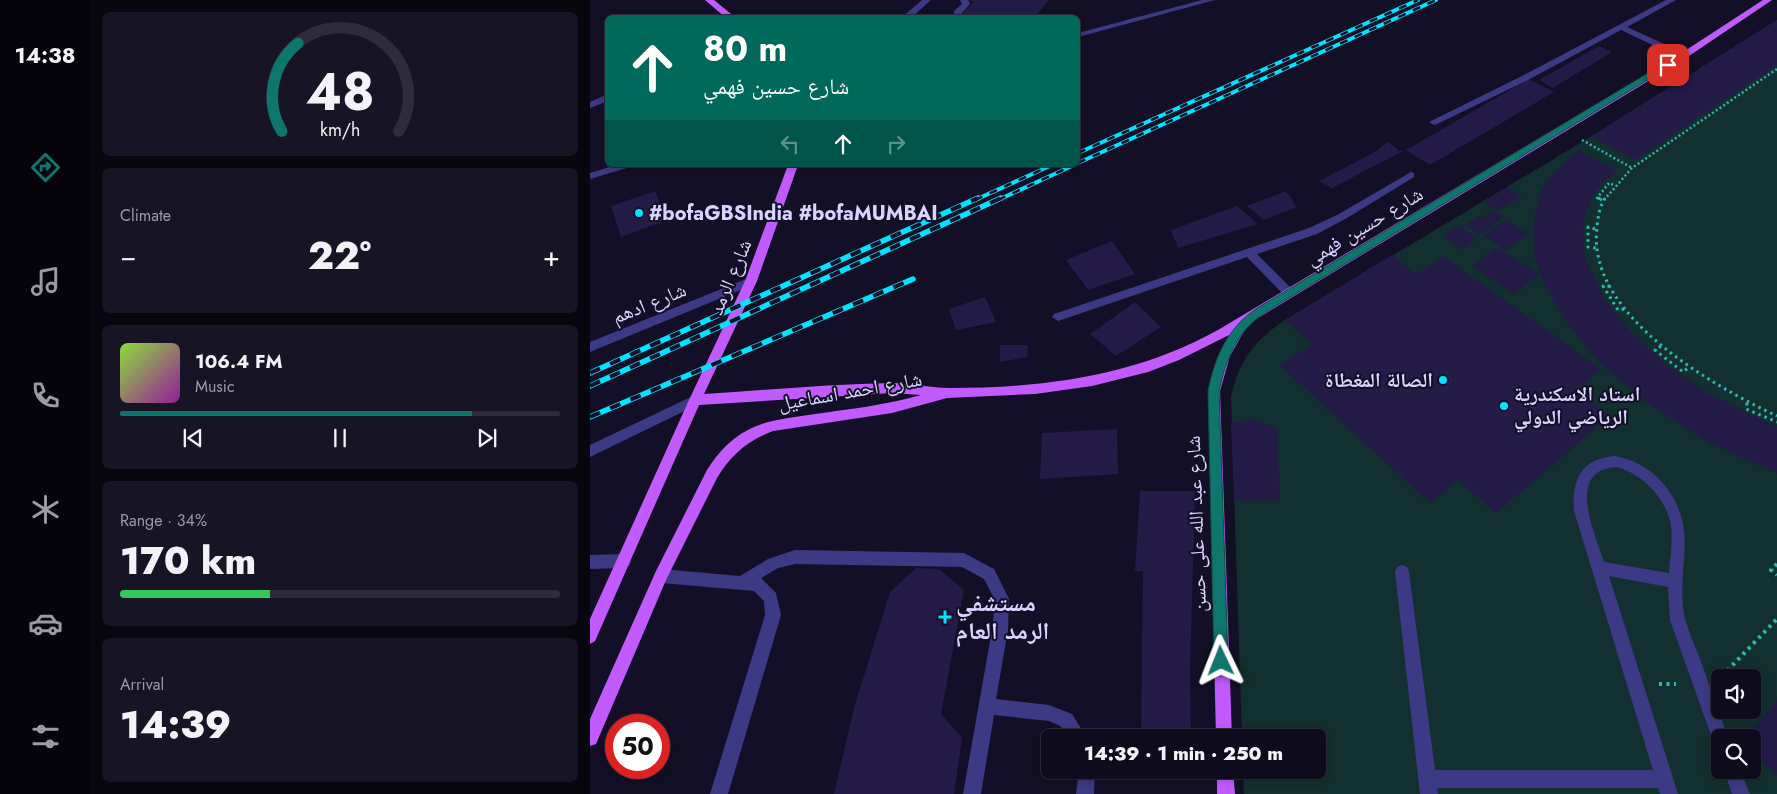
<!DOCTYPE html>
<html lang="en">
<head>
<meta charset="utf-8">
<style>
	body { margin:0; font-family:Jost,"Noto Naskh Arabic",sans-serif; background:#171425; color:#f1f3f6; height:100vh; display:flex; flex-direction:column; font-size:19px; white-space:nowrap }
	* { box-sizing:border-box; margin:0 }
	p { font-size:16px; color:#9b9ba3 }
	.icon { flex:none; width:28px; height:28px; fill:none; stroke:currentColor; stroke-width:2; stroke-linecap:round; stroke-linejoin:round }
	.map { position:relative; flex:1; overflow:hidden }
	.sheet { display:flex; flex-direction:column; gap:12px; padding:12px; background:#08060f; width:500px }
	.sheet>* { flex:none }
	.banner { position:absolute; left:15px; top:15px; width:475px; height:152px; border-radius:8px; box-shadow:0 2px 8px #0003,0 0 0 1px #2e2b3b; background:#00695c; color:#fff; overflow:hidden }
	.controls { position:absolute; left:1121px; top:669px; display:grid; gap:10px }
	.controls a { display:grid; place-items:center; width:50px; height:50px; border-radius:8px; background:#0e0b1c; box-shadow:0 2px 8px #0003,0 0 0 1px #2e2b3b; font-size:25px }
	.speed { position:absolute; left:15px; top:714px; display:flex; gap:10px; font-size:25px; font-weight:700; text-align:center }
	.speed>* { display:grid; place-content:center; width:65px; height:65px; border-radius:50%; background:#0e0b1c; box-shadow:0 2px 8px #0003,0 0 0 1px #2e2b3b; line-height:1 }
	.speed .limit { border:8px solid #d22; background:#fff; color:#111 }
	.pin { position:absolute; display:grid; place-items:center; width:42px; height:42px; color:#fff; margin:-21px; border-radius:10px; box-shadow:0 2px 8px #0006 }
	.me { position:absolute; width:55px; margin:-28px; rotate:358deg; stroke-linejoin:round; filter:drop-shadow(0 0 4px #0008) }
	.turn { display:flex; align-items:center; gap:18px; height:105px; padding:0 15px; font-size:22px }
	.turn .icon { width:65px; height:65px; stroke-width:2.5 }
	.turn b { display:block; font-size:35px; line-height:42px }
	.lanes { display:flex; align-items:center; height:48px; padding:0 15px; background:#0003; justify-content:center; gap:25px; direction:ltr }
	.lanes .off { opacity:.35 }
	.big { font-size:38px; font-weight:800; line-height:1.1 }
	.sheet .tile { flex:1; display:flex; flex-direction:column; justify-content:center; gap:8px; min-width:0; padding:0 18px; border-radius:8px; background:#171425 }
	.sheet .dial { align-items:center; gap:0 }
	.dial svg { height:130px; overflow:visible; fill:none; stroke:#2e2b3b; stroke-width:7; stroke-linecap:round; text-anchor:middle }
	.dial text { fill:#f1f3f6; stroke:none }
	.song { display:flex; align-items:center; gap:15px }
	.cover { width:60px; height:60px; border-radius:8px; background:linear-gradient(135deg,hsl(90 70% 55%),hsl(300 70% 35%)) }
	.played { height:5px; border-radius:2px; background:linear-gradient(90deg,#0f766e 80%,#2e2b3b 80%) }
	.keys { display:flex; justify-content:space-around; direction:ltr }
	.heat { display:flex; justify-content:space-between; align-items:center; font-size:28px; direction:ltr }
	.charge { height:8px; border-radius:4px; background:linear-gradient(90deg,#34c759 34%,#2e2b3b 0) }
	.trip { position:absolute; left:451px; top:729px; width:285px; height:50px; border-radius:8px; background:#0e0b1c; box-shadow:0 2px 8px #0003,0 0 0 1px #2e2b3b; font-weight:800; line-height:50px; text-align:center }
	main { display:flex; flex:1; min-height:0 }
	.dock { display:flex; flex-direction:column; width:90px; justify-content:space-around; align-items:center; background:#06040b; color:#9b9ba3 }
	.dock .icon { width:35px; height:35px }
	.dock .current { color:#0f766e }
	.dock b { font-size:22px; color:#f1f3f6 }
	.map>svg:first-child { display:block }
	.green { fill:#12302f; fill-rule:evenodd }
	.building { fill:#241b47 }
	.lines { fill:none; stroke-linecap:round; stroke-linejoin:round }
	.path-far2 { stroke:#2fb8b0; stroke-width:2.5; stroke-dasharray:2 2.5; stroke-linecap:butt }
	.path-far1 { stroke:#2fb8b0; stroke-width:3; stroke-dasharray:2.5 4; stroke-linecap:butt }
	.path { stroke:#2fb8b0; stroke-width:4; stroke-dasharray:3 4.5; stroke-linecap:butt }
	.minor { fill:#3d3a85; fill-rule:evenodd }
	.major { fill:#c25bff; fill-rule:evenodd }
	.rail-far1-casing { stroke:#00e5ff; stroke-width:4 }
	.rail-casing { stroke:#00e5ff; stroke-width:5.5 }
	.rail-far1 { stroke:#130f26; stroke-width:2.5; stroke-dasharray:8; stroke-linecap:butt }
	.rail { stroke:#130f26; stroke-width:4; stroke-dasharray:11; stroke-linecap:butt }
	.route { fill:#0f766e; stroke:#0a4d48 }
	.poi-dot { fill:#00e5ff; stroke:#130f26; stroke-width:2 }
	.labels { text-anchor:middle; stroke-width:4; stroke-linejoin:round; paint-order:stroke }
	.poi-label { font-size:20px; font-weight:bold; fill:#d9d4ff; stroke:#130f26; text-anchor:start }
	.street-label { font-size:20px; fill:#d9d4ff; stroke:#130f26 }
	.near-poi-label { font-size:24px; font-weight:bold; fill:#d9d4ff; stroke:#130f26; text-anchor:start }
</style>
</head>
<body>
<main>
<nav class="dock">
<b>14:38</b>
<svg class="icon current" aria-label="directions" viewBox="0 0 24 24"><path d="M12 3l9 9-9 9-9-9zM9 14v-3h6M13 9l2 2-2 2"/></svg>
<svg class="icon" aria-label="music" viewBox="0 0 24 24"><path d="M9 18V5l10-2v13"/><circle cx="6" cy="18" r="3"/><circle cx="16" cy="16" r="3"/></svg>
<svg class="icon" aria-label="phone" viewBox="0 0 24 24"><path d="M5 4h4l2 5-3 2q2 4 5 5l2-3 5 2v4C11 20 4 13 5 4z"/></svg>
<svg class="icon" aria-label="climate" viewBox="0 0 24 24"><path d="M12 3v18M4 7l16 10M4 17L20 7"/></svg>
<svg class="icon" aria-label="car" viewBox="0 0 24 24"><path d="M5 17H2v-5l4-1 3-4h7l3 4 3 1v5h-3M9 17h6M6 11h13"/><circle cx="7" cy="17" r="2"/><circle cx="17" cy="17" r="2"/></svg>
<svg class="icon" aria-label="filters" viewBox="0 0 24 24"><path d="M4 7h16M4 17h16"/><circle cx="9" cy="7" r="2"/><circle cx="15" cy="17" r="2"/></svg>
</nav>
<section class="sheet">
<div class="tile dial"><svg viewBox="0 0 100 80">
<path d="M14 69A42 42 0 1 1 86 69"/>
<path d="M14 69A42 42 0 0 1 24 15" stroke="#0f766e"/>
<text x="50" y="56" font-size="32" font-weight="700">48</text>
<text x="50" y="72" font-size="11">km/h</text>
</svg></div>
<div class="tile"><p>Climate</p>
<div class="heat"><a>−</a><b class="big">22°</b><a>+</a></div>
</div>
<div class="tile">
<div class="song"><i class="cover"></i><div><b>106.4 FM</b><p>Music</p></div></div>
<div class="played"></div>
<div class="keys"><svg class="icon" aria-label="previous" viewBox="0 0 24 24"><path d="M18 5L8 12l10 7zM5 5v14"/></svg><svg class="icon" aria-label="pause" viewBox="0 0 24 24"><path d="M8 5v14M16 5v14"/></svg><svg class="icon" aria-label="next" viewBox="0 0 24 24"><path d="M6 5l10 7-10 7zM19 5v14"/></svg></div>
</div>
<div class="tile"><p>Range · 34%</p><b class="big">170 km</b><div class="charge"></div></div>
<div class="tile"><p>Arrival</p><b class="big">14:39</b></div>
</section>
<div class="map">
<svg width="1187" height="794" viewBox="0 0 1187 794">
	<rect width="100%" height="100%" fill="#130f26"/>
	<!-- green -->
	<path class="green" d="M1187,20V794H654L653,770H728V738H652L641,397C649,360 664,341 695,320L1002,136ZM1130,678H1162V710H1130ZM1130,738H1162V770H1130Z"/>
	<!-- building -->
	<g class="building">
		<path d="M378,0H459L444,18H368L384,2Z"/>
		<path d="M1187,20V65L1045,160L1002,136Z"/>
		<path d="M1009,46L1022,52L963,88L949,80Z"/>
		<path d="M939,79L964,92L840,165L816,150Z"/>
		<path d="M798,142L809,151L815,150L742,188L729,181L783,153Z"/>
		<path d="M988,150L1027,171L1008,188L1001,198L993,223L994,250L998,265L1013,297L1039,330L1074,363L1119,394L1187,427V473L1120,443L1059,404L1009,362L973,318L951,277L945,258L943,222L951,191L960,177Z"/>
		<path d="M917,187L932,196L907,211L893,201Z"/>
		<path d="M65,191L77,220L31,237L21,206Z"/>
		<path d="M696,191L707,207L674,220L657,206Z"/>
		<path d="M647,206L668,224L588,248L581,230Z"/>
		<path d="M903,211L913,218L905,223L895,216Z"/>
		<path d="M891,215L905,224L889,234L875,225Z"/>
		<path d="M917,220L938,234L915,250L894,235Z"/>
		<path d="M869,226L888,239L872,249L853,235Z"/>
		<path d="M522,241L545,274L498,290L476,260Z"/>
		<path d="M906,248L949,274L924,294L882,266Z"/>
		<path d="M802,255L826,274L854,257L1011,369L985,391L1020,416L906,513L868,480L840,503L690,365L722,345L695,320Z"/>
		<path d="M395,297L406,322L366,330L359,309Z"/>
		<path d="M545,302L571,327L526,356L500,334Z"/>
		<path d="M410,345H438L437,357L410,362Z"/>
		<path d="M662,419L687,428L690,500L644,501L641,423Z"/>
		<path d="M527,429L528,474L450,479L452,433Z"/>
		<path d="M550,491H605L600,672L601,738H551L553,571H545Z"/>
		<path d="M326,568L349,569L374,590L351,714L372,738L364,794H244L264,708L300,592Z"/>
		<path d="M1187,700V775L1162,753V738H1156Z"/>
	</g>
	<g class="lines">
		<!-- path-far2 -->
		<g class="path-far2">
			<path d="M992,140L1042,168"/>
			<path d="M1012,200L1007,198L1019,183L1024,185"/>
			<path d="M1014,200L1042,168L1187,69"/>
		</g>
		<!-- path-far1 -->
		<g class="path-far1">
			<path d="M1008,198L1013,200"/>
			<path d="M1015,198C1009,208 1008,217 1007,228C996,314 1121,385 1187,416"/>
			<path d="M1005,229L998,227V247L1006,248"/>
			<path d="M1020,286H1013L1028,310L1035,309"/>
			<path d="M1071,346L1065,350L1093,372L1098,368"/>
			<path d="M1157,403L1156,409L1187,422"/>
		</g>
		<!-- path -->
		<g class="path">
			<path d="M1187,564L1181,570L1187,575"/>
			<path d="M1132,676L1187,619"/>
			<path d="M1069,684H1086"/>
		</g>
		<!-- minor -->
		<g class="minor">
			<path d="M332,0H341L321,18H311Z"/>
			<path d="M370,0H378L380,4L370,15H364V11L372,4Z"/>
			<path d="M612,0H625L488,37V33Z"/>
			<path d="M1076,0H1086L1037,27L1096,54V58H1090L1031,30L936,81L847,124L844,125L839,122L930,77Z"/>
			<path d="M18,94V101L0,108V102Z"/>
			<path d="M26,165H42L40,167L0,179V173Z"/>
			<path d="M821,172L824,173V177L757,218L727,234L667,254L703,290L705,293L703,296H695L657,257L468,321L462,317L464,314L719,228L749,214Z"/>
			<path d="M161,277L165,278L167,281L165,284L0,352V342Z"/>
			<path d="M105,395L109,396L111,400L109,404L0,457V445Z"/>
			<path d="M1026,456C1047,461 1063,470 1076,487C1111,533 1084,570 1095,619C1099,633 1105,646 1110,659C1119,685 1129,711 1138,738H1130V746L1124,744L1122,738L1080,620L1078,587L1019,576L1088,794H1070L1068,788H847L848,794H830L805,572L807,567L812,565L817,567L819,572L845,770H1063L984,511C982,479 991,458 1026,456ZM1026,467C1052,473 1077,499 1081,526C1083,542 1080,558 1079,573L1014,562C1005,534 975,470 1026,467Z"/>
			<path d="M205,550L374,553L404,569L419,599L418,630L406,699L459,705L482,714L497,738H479L470,726L459,721L404,715L391,794H373L402,630L405,600L394,579L372,567L205,564L188,568L171,578L186,593L191,615L138,794H120L175,615L174,601L164,591L71,583L66,581L64,576L66,571L71,569L150,576L178,559Z"/>
			<path d="M34,554L39,556L41,561L39,566L34,568L0,569V555Z"/>
			<path d="M489,770H505L504,794H486Z"/>
			<path d="M1134,770H1150L1160,794H1142Z"/>
		</g>
		<!-- major -->
		<g class="major">
			<path d="M115,0H124L146,18H136Z"/>
			<path d="M1173,0H1182L1096,58L658,324L640,356L630,391L642,738H626L618,391L628,356L639,335L589,360L558,372L502,386L445,394L357,398L302,413L183,431C157,441 141,455 127,478L76,580L6,744L0,746V719L66,571L117,470C128,453 140,439 158,430C178,419 202,418 225,414C260,409 296,405 331,395L302,393L109,405L5,641L0,644V619L99,400L155,281L198,165H208L167,281L114,394C177,390 240,384 303,383C322,383 341,388 360,388C453,388 545,376 628,330L1090,54Z"/>
			<path d="M627,770H643L645,794H627Z"/>
		</g>
		<!-- rail-far1 casing -->
		<g class="rail-far1-casing">
			<g id="rail-far1">
				<path d="M488,153L828,0"/>
				<path d="M488,163L846,0"/>
				<path d="M385,200L462,165"/>
				<path d="M408,200L484,165"/>
			</g>
		</g>
		<!-- rail casing -->
		<g class="rail-casing">
			<g id="rail">
				<path d="M0,373L388,198"/>
				<path d="M0,386L411,198"/>
				<path d="M0,417L323,279"/>
			</g>
		</g>
		<!-- rail-far1 -->
		<use href="#rail-far1" class="rail-far1"/>
		<!-- rail -->
		<use href="#rail" class="rail"/>
	</g>
	<!-- route -->
	<path class="route" d="M1075,63L1082,65L676,312C647,330 636,359 629,391L638,661L636,666L631,668L626,666L624,661L618,391C625,357 638,326 669,307Z"/>
	<!-- markers -->
	<g class="poi-dot">
		<circle cx="49" cy="213" r="5"/>
		<circle cx="853" cy="380" r="5"/>
		<circle cx="914" cy="406" r="5"/>
		<path d="M352.5 609.5h5v5h5v5h-5v5h-5v-5h-5v-5h5z"/>
	</g>
	<g class="labels">
		<!-- poi labels -->
		<g class="poi-label">
			<text x="59" y="220">#bofaGBSIndia #bofaMUMBAI</text>
			<text x="843" y="387" text-anchor="end">الصالة المغطاة</text>
			<text x="924" y="401">استاد الاسكندرية<tspan x="924" dy="23">الرياضي الدولي</tspan></text>
		</g>
		<!-- street labels -->
		<g class="street-label">
			<text transform="translate(774 226) rotate(-31)" y="7">شارع حسين فهمي</text>
			<text transform="translate(140 277) rotate(-67)" y="7">شارع الرمد</text>
			<text transform="translate(59 303) rotate(-22)" y="7">شارع ادهم</text>
			<text transform="translate(260 391) rotate(-10)" y="7">شارع احمد اسماعيل</text>
			<text transform="translate(606 524) rotate(-92)" y="7">شارع عبد الله على حسن</text>
		</g>
		<!-- near-poi labels -->
		<g class="near-poi-label">
			<text x="366" y="611">مستشفي<tspan x="366" dy="28">الرمد العام</tspan></text>
		</g>
	</g>
</svg>
<div class="controls">
<a><svg class="icon" aria-label="sound" viewBox="0 0 24 24"><path d="M4 9h4l5-4v14l-5-4H4zM17 9q2 3 0 6"/></svg></a>
<a><svg class="icon" aria-label="search" viewBox="0 0 24 24"><circle cx="10" cy="10" r="6"/><path d="M15 15l6 6"/></svg></a>
</div>
<div class="speed"><div class="limit">50</div></div>
<div class="pin" style="left:1078px;top:65px;background:#d93025"><svg class="icon" aria-label="arrive" viewBox="0 0 24 24"><path d="M6 21V4h12l-3 4 3 4H6"/></svg></div>
<svg class="me" style="left:631px;top:661px" viewBox="-20 -20 40 40"><path d="M0-17L14 15 0 8-14 15z" fill="#0f766e" stroke="#fff" stroke-width="4"/></svg>
<div class="trip">14:39 · 1 min · 250 m</div>
<div class="banner">
<div class="turn"><svg class="icon" aria-label="ahead" viewBox="0 0 24 24"><path d="M12 20V5M6 11l6-6 6 6"/></svg><div><b>80 m</b>شارع حسين فهمي</div></div>
<div class="lanes"><svg class="icon off" aria-label="left" viewBox="0 0 24 24"><path d="M17 20v-9H6M10 6l-5 5 5 5"/></svg><svg class="icon" aria-label="ahead" viewBox="0 0 24 24"><path d="M12 20V5M6 11l6-6 6 6"/></svg><svg class="icon off" aria-label="right" viewBox="0 0 24 24"><path d="M7 20v-9h11M14 6l5 5-5 5"/></svg></div>
</div>
</div>
</main>
</body>
</html>
